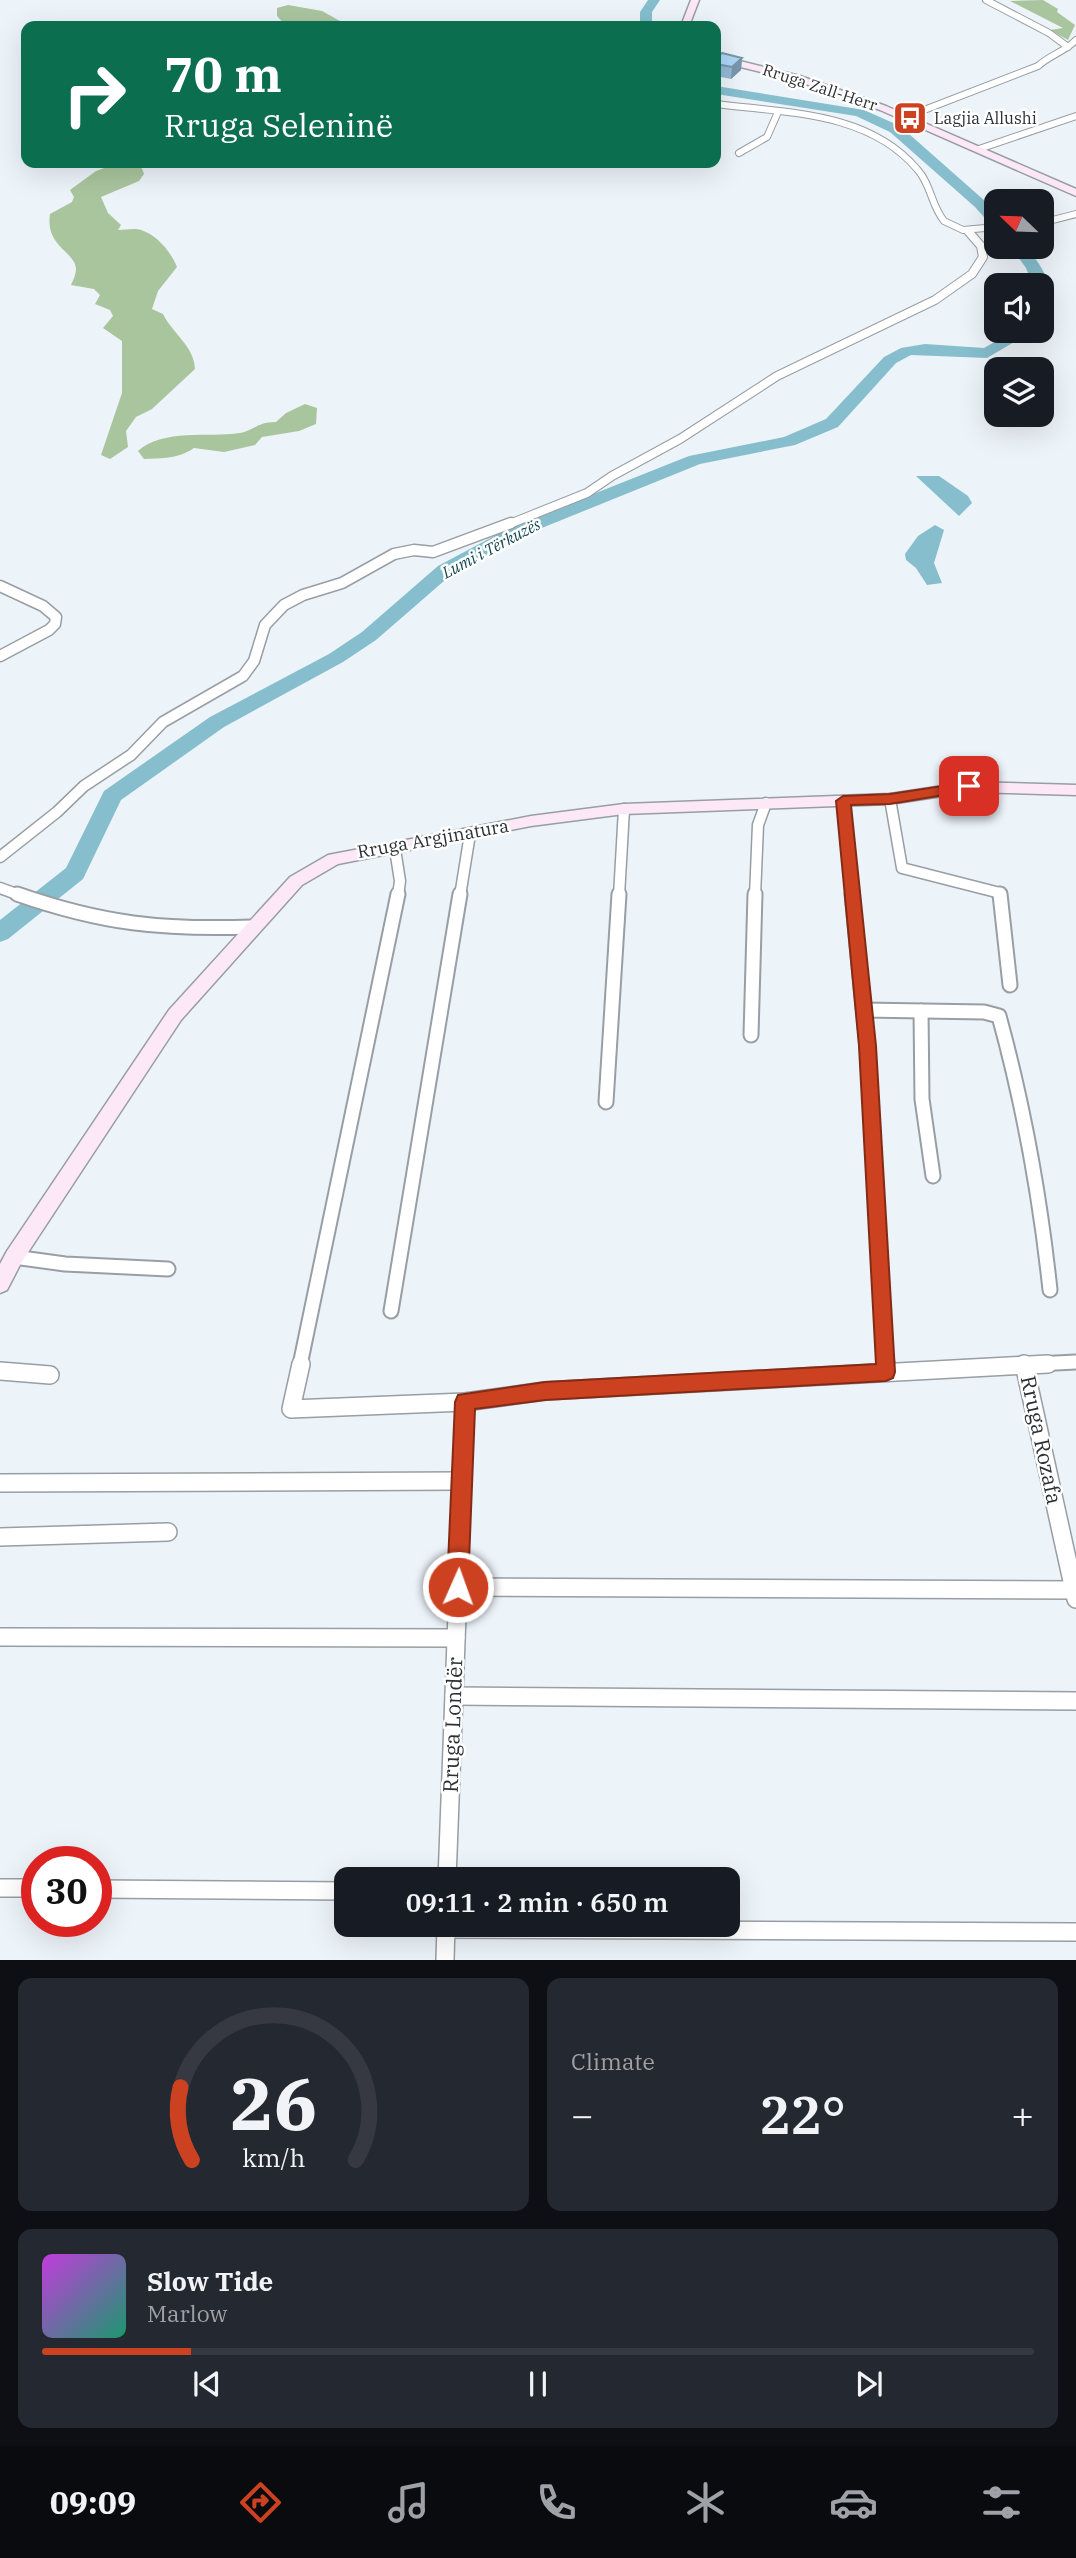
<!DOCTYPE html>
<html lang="en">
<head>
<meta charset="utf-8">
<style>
	body { margin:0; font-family:"IBM Plex Serif",serif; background:#242831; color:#f1f3f6; height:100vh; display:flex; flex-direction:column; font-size:26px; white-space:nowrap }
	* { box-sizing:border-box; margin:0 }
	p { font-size:23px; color:#9ea1a6 }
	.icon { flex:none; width:38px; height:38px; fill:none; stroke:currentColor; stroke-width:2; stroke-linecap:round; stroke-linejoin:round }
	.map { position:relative; height:1960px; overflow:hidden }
	.side { display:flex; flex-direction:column; gap:18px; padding:18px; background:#0d0f14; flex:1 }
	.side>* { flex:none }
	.guide { position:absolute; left:21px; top:21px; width:700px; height:147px; border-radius:14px; box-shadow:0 7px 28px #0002; background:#0b6e4f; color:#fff; overflow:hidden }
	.needle { width:46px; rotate:293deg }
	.controls { position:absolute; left:984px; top:189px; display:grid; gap:14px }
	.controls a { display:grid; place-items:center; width:70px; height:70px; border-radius:14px; background:#171b24; box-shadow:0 7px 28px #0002; font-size:35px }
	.speed { position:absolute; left:21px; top:1846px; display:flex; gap:14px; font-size:35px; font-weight:700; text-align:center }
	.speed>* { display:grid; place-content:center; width:91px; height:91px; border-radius:50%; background:#171b24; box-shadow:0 7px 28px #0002; line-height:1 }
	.speed .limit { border:10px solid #d22; background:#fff; color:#111 }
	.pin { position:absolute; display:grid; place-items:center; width:60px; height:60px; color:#fff; margin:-30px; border-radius:14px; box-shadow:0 4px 10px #0006 }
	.me { position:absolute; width:77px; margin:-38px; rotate:2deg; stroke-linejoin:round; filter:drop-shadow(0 0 5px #0008) }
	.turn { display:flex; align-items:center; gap:24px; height:147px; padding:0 28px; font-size:32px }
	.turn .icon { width:91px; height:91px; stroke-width:2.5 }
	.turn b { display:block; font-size:49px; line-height:60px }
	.big { font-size:52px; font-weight:600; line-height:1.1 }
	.side .widget { flex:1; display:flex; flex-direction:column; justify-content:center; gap:10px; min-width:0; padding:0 24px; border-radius:14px; background:#242831 }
	.side .dial { align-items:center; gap:0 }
	.dial svg { height:182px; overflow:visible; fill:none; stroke:#363941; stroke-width:7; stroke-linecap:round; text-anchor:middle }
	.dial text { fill:#f1f3f6; stroke:none }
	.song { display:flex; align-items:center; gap:21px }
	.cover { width:84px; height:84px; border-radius:10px; background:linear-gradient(135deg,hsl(290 70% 55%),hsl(160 70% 35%)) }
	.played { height:7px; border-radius:4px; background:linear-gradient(90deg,#cc4221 15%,#363941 15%) }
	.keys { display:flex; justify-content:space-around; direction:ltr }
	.heat { display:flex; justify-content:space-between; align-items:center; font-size:38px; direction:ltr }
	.side .tiles { flex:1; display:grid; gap:18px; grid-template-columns:1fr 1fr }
	.widget:last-child { grid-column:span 2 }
	.trip { position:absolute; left:334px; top:1867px; width:406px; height:70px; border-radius:14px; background:#171b24; box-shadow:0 7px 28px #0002; font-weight:600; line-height:70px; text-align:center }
	.menu { display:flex; height:112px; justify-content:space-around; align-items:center; background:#090b0e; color:#9ea1a6 }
	.menu .icon { width:49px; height:49px }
	.menu .selected { color:#cc4221 }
	.menu b { font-size:32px; color:#f1f3f6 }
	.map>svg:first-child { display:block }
	.forest { fill:#a9c59e }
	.water { fill:#86becd }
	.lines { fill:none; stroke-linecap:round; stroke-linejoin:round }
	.river { fill:#86becd; fill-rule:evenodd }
	.street-far4-casing { stroke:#989ea3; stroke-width:8 }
	.street-far3-casing { stroke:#989ea3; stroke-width:10 }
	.street-far2-casing { stroke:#989ea3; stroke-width:13 }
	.street-far1-casing { stroke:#989ea3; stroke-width:17 }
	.street-casing { stroke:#989ea3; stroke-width:20 }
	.secondary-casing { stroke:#989ea3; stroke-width:3 }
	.street-far4 { stroke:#fff; stroke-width:6 }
	.street-far3 { stroke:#fff; stroke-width:8 }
	.street-far2 { stroke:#fff; stroke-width:10 }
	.street-far1 { stroke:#fff; stroke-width:13 }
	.street { stroke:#fff; stroke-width:17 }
	.secondary { fill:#fde8f8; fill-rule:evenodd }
	.wall { fill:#95b8d4 }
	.shaded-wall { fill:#7996ac }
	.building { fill:#add6f6; stroke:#7996ac; stroke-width:2 }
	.route { fill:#cc4221; stroke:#852b15; stroke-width:2 }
	.labels { text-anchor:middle; stroke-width:5; stroke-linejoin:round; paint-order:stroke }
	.far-street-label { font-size:16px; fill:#2d3032; stroke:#fff }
	.far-poi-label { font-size:16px; fill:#2d3032; stroke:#fff; text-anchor:start }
	.far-water-label { font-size:16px; font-style:italic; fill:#164753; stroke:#fff }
	.street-label { font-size:18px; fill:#2d3032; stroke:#fff }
	.near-street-label { font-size:21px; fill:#2d3032; stroke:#fff }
</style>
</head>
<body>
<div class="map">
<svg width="1076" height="1960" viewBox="0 0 1076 1960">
	<rect width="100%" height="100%" fill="#ecf3f9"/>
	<!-- forest -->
	<g class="forest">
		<path d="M1043,0L1058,9L1057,12L1075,25L1068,40L1050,30L1063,28L1010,1Z"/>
		<path d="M288,5L322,11L349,26H286L277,16V8Z"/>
		<path d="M112,163H140L144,174L139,181L101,197L108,213L121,225L118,230C125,230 135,228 141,230C157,235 171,252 177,267L158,291L152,309L163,314C173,334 194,346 195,369L152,409L136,417L126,431L128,447L110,459L101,455L122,393V341L103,328L113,316L110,310L95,304L100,295L94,289L71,285C73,281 76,274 76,269C75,251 45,247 50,214L72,202L74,197L70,190L96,171L113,165Z"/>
		<path d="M305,404L317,408L316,424L299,431L262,437L255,445L224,452L194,448C178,459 163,458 144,459L138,451C164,428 208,438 240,433C254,431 256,422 276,422L286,413Z"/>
	</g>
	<!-- water -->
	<g class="water">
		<path d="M916,476H939L968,496L972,503L959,516Z"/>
		<path d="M935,525L944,530L934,563L942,583L927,585L916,568L906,560L905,554L918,536Z"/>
	</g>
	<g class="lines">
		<!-- river -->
		<g class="river">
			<path d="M648,0H660L652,12V26H640V12Z"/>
			<path d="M716,86L864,110L900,126L985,201L996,213V226L991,225L975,207L890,132L856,116L716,94Z"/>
			<path d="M1011,247H1026C1041,264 1058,290 1047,313L1041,315V285H1033L1026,268Z"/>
			<path d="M1014,331H1033L987,358L911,355L896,363L838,427L795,445L700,464L527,534L452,574L376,640L343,662L224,727L121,800L83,879L8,939L0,942V920L66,868L104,791L210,717L329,654L362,632L438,566L513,526L689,456L784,437L826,419L884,357L901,348L925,344L984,348Z"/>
		</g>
		<!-- street-far4 casing -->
		<g class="street-far4-casing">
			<g id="street-far4">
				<path d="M986,0L1049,33L1068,47"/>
				<path d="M716,104C785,113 868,111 917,169C931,184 931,205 944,221L963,230L996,227"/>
				<path d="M906,117L1038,66C1050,55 1064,52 1076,40"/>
				<path d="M979,149L1076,116"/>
				<path d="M739,153L767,137L778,112"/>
				<path d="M1041,223L1076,214"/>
			</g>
		</g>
		<!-- street-far3 casing -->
		<g class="street-far3-casing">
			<path id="street-far3" d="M507,525L587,493L612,476L680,439L777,376L935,300L972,274L983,257L981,246L968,231"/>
		</g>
		<!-- street-far2 casing -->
		<g class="street-far2-casing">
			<g id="street-far2">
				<path d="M0,586L43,606L56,617L55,624L49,630L0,656"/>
				<path d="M890,799L902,868L1000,893V896"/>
				<path d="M843,801L852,896"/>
				<path d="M395,849L400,881L398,896"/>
				<path d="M0,857L57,812L84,786L131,755L163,722L243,676L254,661L265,625L284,605L303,595L342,583L394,554L414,550L433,552L511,523"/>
				<path d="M0,888L22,896"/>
				<path d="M460,896L470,834"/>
				<path d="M619,896L624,809"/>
				<path d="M755,896L758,825L766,803"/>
			</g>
		</g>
		<!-- street-far1 casing -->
		<g class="street-far1-casing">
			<g id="street-far1">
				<path d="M17,894C103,924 162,930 252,927"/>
				<path d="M852,894L867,1046L886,1365"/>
				<path d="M1000,894L1010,985"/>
				<path d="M864,1010L984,1012L999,1016C1024,1107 1040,1196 1050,1290"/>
				<path d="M921,1011L922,1099L933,1176"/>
				<path d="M751,1035L755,894"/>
				<path d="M606,1102L619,894"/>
				<path d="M14,1257L65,1264L168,1269"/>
				<path d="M391,1311L460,894"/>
				<path d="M300,1365L398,894"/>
				<path d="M1016,1365L1076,1362"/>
			</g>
		</g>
		<!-- street casing -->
		<g class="street-casing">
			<g id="street">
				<path d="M301,1364L291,1409L465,1402L545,1391L1048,1364"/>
				<path d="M886,1364V1372"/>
				<path d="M1024,1364L1076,1599"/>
				<path d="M0,1371L50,1375"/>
				<path d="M0,1483L462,1481"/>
				<path d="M0,1537L168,1532"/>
				<path d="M458,1587L1074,1590"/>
				<path d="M0,1637L456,1638"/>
				<path d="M454,1696L1076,1701"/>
				<path d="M447,1880L465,1402"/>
				<path d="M0,1888H37"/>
				<path d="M96,1889L346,1891"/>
				<path d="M445,1929L1076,1932"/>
				<path d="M445,1960L446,1925"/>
			</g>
		</g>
		<!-- secondary casing -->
		<g class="secondary-casing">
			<g id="secondary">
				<path d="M691,0H699L689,26H681Z"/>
				<path d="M716,55L800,76L886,106L1076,189V196L880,110L794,80L716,61Z"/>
				<path d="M969,782L1076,785V795L969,792L890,804L624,814L531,826L338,864L302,885L181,1020L21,1263L7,1290L0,1293V1264L7,1251L169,1010L290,877L328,855L531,816L624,804L890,794Z"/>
			</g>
		</g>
		<!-- street-far4 -->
		<use href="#street-far4" class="street-far4"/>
		<!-- street-far3 -->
		<use href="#street-far3" class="street-far3"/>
		<!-- street-far2 -->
		<use href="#street-far2" class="street-far2"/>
		<!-- street-far1 -->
		<use href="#street-far1" class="street-far1"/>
		<!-- street -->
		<use href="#street" class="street"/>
		<!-- secondary -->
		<use href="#secondary" class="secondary"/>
	</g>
	<!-- wall -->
	<path class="wall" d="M742,58L741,70L731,79L716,76V59Z"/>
	<!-- shaded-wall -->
	<path class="shaded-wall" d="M742,58L741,70L731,79L732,67Z"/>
	<!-- building -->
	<path class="building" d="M722,53L742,58L732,67L716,64V59Z"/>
	<!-- route -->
	<path class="route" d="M969,782L976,786L974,790L890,804L851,805L876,1046L895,1372L893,1378L886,1381L545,1400L475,1409L468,1587L465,1595L458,1598L450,1595L447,1587L455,1402L458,1395L545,1382L876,1364L859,1046L836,801L843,796L890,794Z"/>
	<!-- icons -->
	<defs>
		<g id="bus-square" transform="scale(1.75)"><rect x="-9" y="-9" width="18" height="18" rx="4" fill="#cc4221" stroke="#fff"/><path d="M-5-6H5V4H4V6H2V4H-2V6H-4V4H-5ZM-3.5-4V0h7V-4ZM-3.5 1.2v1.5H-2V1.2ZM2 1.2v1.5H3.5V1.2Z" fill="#fff"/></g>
	</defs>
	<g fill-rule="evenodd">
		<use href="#bus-square" x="910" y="118"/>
	</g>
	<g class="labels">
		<!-- far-street labels -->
		<g class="far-street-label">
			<text transform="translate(820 87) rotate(18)" y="6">Rruga Zall-Herr</text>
		</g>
		<!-- far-poi labels -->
		<g class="far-poi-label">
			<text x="934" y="124">Lagjia Allushi</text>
		</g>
		<!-- far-water labels -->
		<g class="far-water-label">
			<text transform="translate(491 548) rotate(-28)" y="6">Lumi i Tërkuzës</text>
		</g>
		<!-- street labels -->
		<g class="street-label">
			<text transform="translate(433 839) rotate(-10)" y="6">Rruga Argjinatura</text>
		</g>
		<!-- near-street labels -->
		<g class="near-street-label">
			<text transform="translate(1041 1440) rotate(78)" y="7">Rruga Rozafa</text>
			<text transform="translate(453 1725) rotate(-88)" y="7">Rruga Londër</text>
		</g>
	</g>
</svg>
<div class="controls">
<a><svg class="needle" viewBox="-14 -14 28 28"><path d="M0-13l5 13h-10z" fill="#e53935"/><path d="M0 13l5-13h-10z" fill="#9ea1a6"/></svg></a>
<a><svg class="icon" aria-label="sound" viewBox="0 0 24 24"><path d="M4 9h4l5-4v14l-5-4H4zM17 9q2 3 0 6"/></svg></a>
<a><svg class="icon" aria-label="layers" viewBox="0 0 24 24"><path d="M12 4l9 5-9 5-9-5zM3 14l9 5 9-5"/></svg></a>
</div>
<div class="speed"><div class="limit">30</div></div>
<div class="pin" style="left:969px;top:786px;background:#d93025"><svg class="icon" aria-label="arrive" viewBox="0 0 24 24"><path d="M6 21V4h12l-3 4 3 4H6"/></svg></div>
<svg class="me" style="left:458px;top:1587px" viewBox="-20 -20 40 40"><circle r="17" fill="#cc4221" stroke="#fff" stroke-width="3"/><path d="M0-11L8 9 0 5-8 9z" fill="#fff"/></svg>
<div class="trip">09:11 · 2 min · 650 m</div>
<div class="guide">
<div class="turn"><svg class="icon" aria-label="right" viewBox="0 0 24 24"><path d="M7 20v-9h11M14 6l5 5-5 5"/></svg><div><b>70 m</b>Rruga Seleninë</div></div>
</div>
</div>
<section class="side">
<div class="tiles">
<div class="widget dial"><svg viewBox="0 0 100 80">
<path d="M14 69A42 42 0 1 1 86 69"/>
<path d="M14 69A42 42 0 0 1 9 37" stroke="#cc4221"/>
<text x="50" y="56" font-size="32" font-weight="700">26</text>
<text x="50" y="72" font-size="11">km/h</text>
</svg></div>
<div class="widget"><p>Climate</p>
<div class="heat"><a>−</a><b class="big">22°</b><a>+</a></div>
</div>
<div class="widget">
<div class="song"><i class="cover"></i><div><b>Slow Tide</b><p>Marlow</p></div></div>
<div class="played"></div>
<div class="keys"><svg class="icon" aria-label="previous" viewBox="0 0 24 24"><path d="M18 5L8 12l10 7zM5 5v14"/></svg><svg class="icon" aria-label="pause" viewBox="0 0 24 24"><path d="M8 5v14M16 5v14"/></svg><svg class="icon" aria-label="next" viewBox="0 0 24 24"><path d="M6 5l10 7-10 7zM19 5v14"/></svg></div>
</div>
</div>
</section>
<nav class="menu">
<b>09:09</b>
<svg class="icon selected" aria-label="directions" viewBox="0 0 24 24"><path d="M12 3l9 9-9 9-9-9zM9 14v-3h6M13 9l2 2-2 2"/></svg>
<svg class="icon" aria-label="music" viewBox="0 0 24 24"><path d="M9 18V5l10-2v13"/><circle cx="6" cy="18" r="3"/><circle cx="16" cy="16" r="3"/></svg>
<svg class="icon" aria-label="phone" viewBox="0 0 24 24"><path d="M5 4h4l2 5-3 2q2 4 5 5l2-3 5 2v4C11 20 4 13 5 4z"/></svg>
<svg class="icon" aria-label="climate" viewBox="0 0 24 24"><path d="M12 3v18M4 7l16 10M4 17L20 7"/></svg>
<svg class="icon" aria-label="car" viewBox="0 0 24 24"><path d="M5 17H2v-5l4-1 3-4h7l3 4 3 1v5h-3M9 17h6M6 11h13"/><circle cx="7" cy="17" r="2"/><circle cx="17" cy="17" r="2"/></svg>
<svg class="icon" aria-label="filters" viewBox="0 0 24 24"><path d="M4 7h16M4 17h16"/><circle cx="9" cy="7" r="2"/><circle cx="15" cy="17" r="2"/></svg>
</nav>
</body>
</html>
